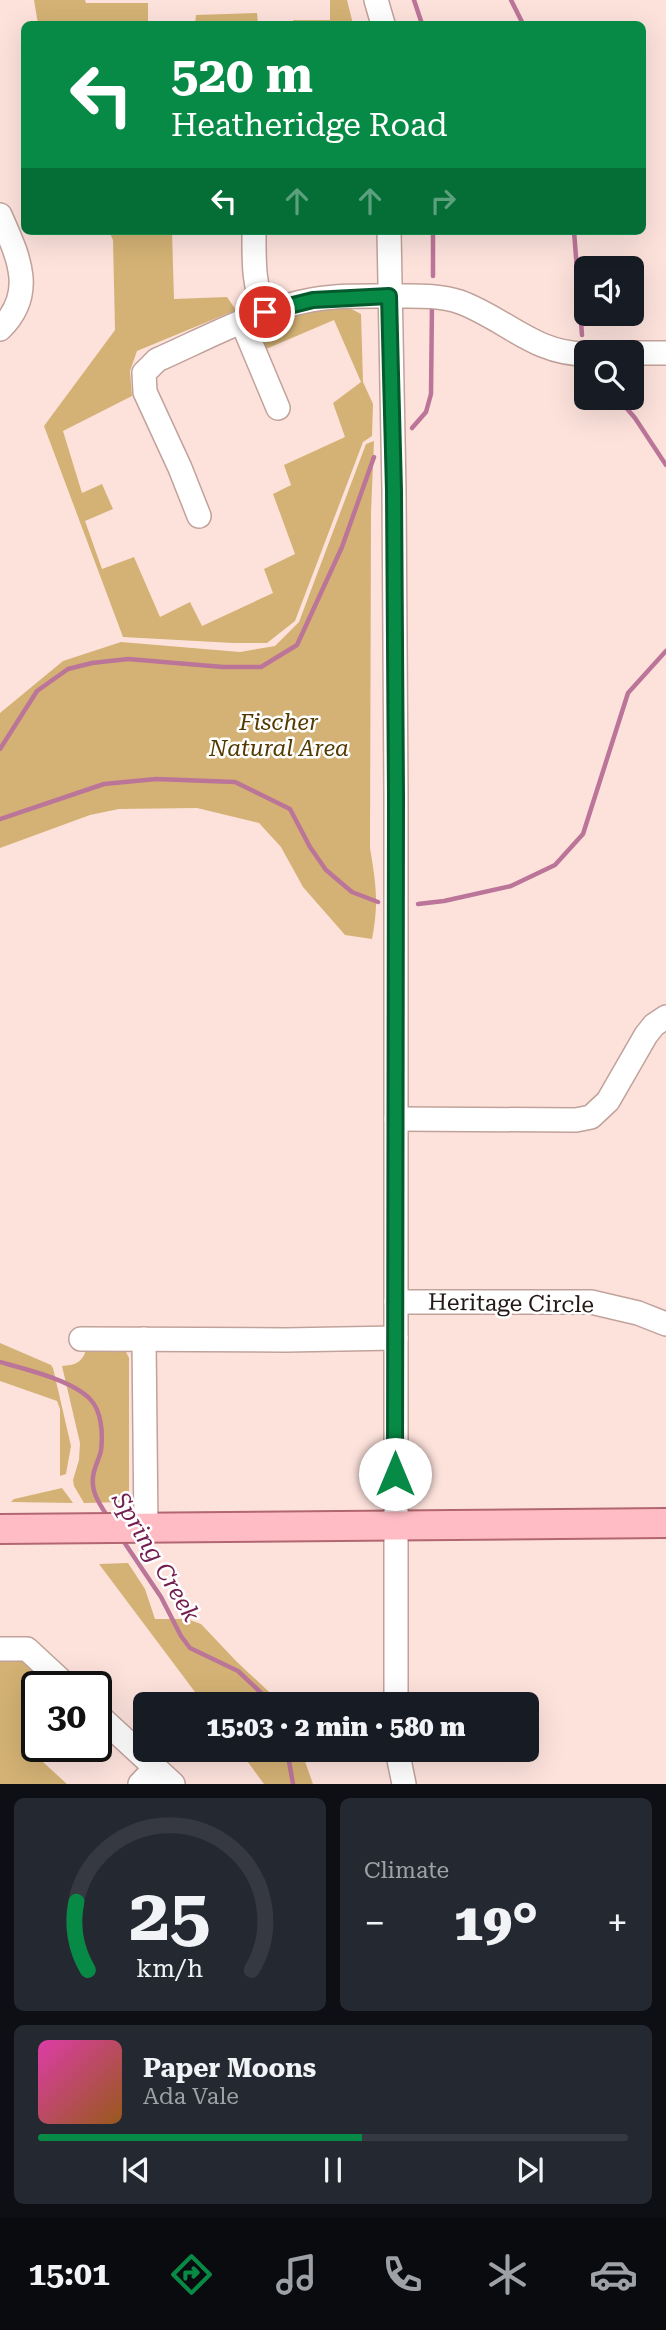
<!DOCTYPE html>
<html lang="en">
<head>
<meta charset="utf-8">
<style>
	body { margin:0; font-family:"Roboto Serif",serif; background:#242831; color:#f1f3f6; height:100vh; display:flex; flex-direction:column; font-size:26px; white-space:nowrap }
	* { box-sizing:border-box; margin:0 }
	p { font-size:23px; color:#9ea1a6 }
	.icon { flex:none; width:38px; height:38px; fill:none; stroke:currentColor; stroke-width:2; stroke-linecap:round; stroke-linejoin:round }
	.map { position:relative; height:1784px; overflow:hidden }
	.details { display:flex; flex-direction:column; gap:14px; padding:14px; background:#0d0f14; flex:1 }
	.details>* { flex:none }
	.banner { position:absolute; left:21px; top:21px; width:625px; height:214px; border-radius:10px; box-shadow:0 7px 28px #0002; background:#078a45; color:#fff; overflow:hidden }
	.tools { position:absolute; left:574px; top:256px; display:grid; gap:14px }
	.tools a { display:grid; place-items:center; width:70px; height:70px; border-radius:10px; background:#171b24; box-shadow:0 7px 28px #0002; font-size:35px }
	.speed { position:absolute; left:21px; top:1671px; display:flex; gap:14px; font-size:35px; font-weight:700; text-align:center }
	.speed>* { display:grid; place-content:center; width:91px; height:91px; border-radius:50%; background:#171b24; box-shadow:0 7px 28px #0002; line-height:1 }
	.speed .limit { border:4px solid #111; border-radius:10px; background:#fff; color:#111 }
	.pin { position:absolute; display:grid; place-items:center; width:60px; height:60px; color:#fff; margin:-30px; border:4px solid #fff; border-radius:50%; box-shadow:0 2px 7px #0007 }
	.me { position:absolute; width:77px; margin:-38px; rotate:0deg; stroke-linejoin:round; filter:drop-shadow(0 0 5px #0008) }
	.turn { display:flex; align-items:center; gap:24px; height:147px; padding:0 35px; font-size:32px }
	.turn .icon { width:91px; height:91px; stroke-width:2.5 }
	.turn b { display:block; font-size:49px; line-height:60px }
	.lanes { display:flex; align-items:center; height:66px; padding:0 35px; background:#0003; justify-content:center; gap:35px; direction:ltr }
	.lanes .off { opacity:.35 }
	.big { font-size:52px; font-weight:800; line-height:1.1 }
	.details .widget { flex:1; display:flex; flex-direction:column; justify-content:center; gap:10px; min-width:0; padding:0 24px; border-radius:10px; background:#242831 }
	.details .dial { align-items:center; gap:0 }
	.dial svg { height:182px; overflow:visible; fill:none; stroke:#363941; stroke-width:7; stroke-linecap:round; text-anchor:middle }
	.dial text { fill:#f1f3f6; stroke:none }
	.song { display:flex; align-items:center; gap:21px }
	.cover { width:84px; height:84px; border-radius:10px; background:linear-gradient(135deg,hsl(320 70% 55%),hsl(30 70% 35%)) }
	.played { height:7px; border-radius:4px; background:linear-gradient(90deg,#078a45 55%,#363941 55%) }
	.keys { display:flex; justify-content:space-around; direction:ltr }
	.heat { display:flex; justify-content:space-between; align-items:center; font-size:38px; direction:ltr }
	.details .tiles { flex:1; display:grid; gap:14px; grid-template-columns:1fr 1fr }
	.widget:last-child { grid-column:span 2 }
	.trip { position:absolute; left:133px; top:1692px; width:406px; height:70px; border-radius:10px; background:#171b24; box-shadow:0 7px 28px #0002; font-weight:800; line-height:70px; text-align:center }
	.dock { display:flex; height:112px; justify-content:space-around; align-items:center; background:#090b0e; color:#9ea1a6 }
	.dock .icon { width:49px; height:49px }
	.dock .active { color:#078a45 }
	.dock b { font-size:32px; color:#f1f3f6 }
	.map>svg:first-child { display:block }
	.green { fill:#d4b275 }
	.lines { fill:none; stroke-linecap:round; stroke-linejoin:round }
	.stream { stroke:#bb7599; stroke-width:4.5 }
	.minor-casing { stroke:#c1a29a; stroke-width:26 }
	.major-casing { stroke:#b2666f; stroke-width:32 }
	.minor { stroke:#fff; stroke-width:23 }
	.major { stroke:#ffbcc5; stroke-width:28 }
	.route-casing { stroke:#055a2d; stroke-width:18 }
	.route { stroke:#078a45; stroke-width:12 }
	.labels { text-anchor:middle; stroke-width:5; stroke-linejoin:round; paint-order:stroke }
	.park-label { font-size:23px; font-style:italic; fill:#543a00; stroke:#fff }
	.street-label { font-size:23px; fill:#241916; stroke:#fff }
	.water-label { font-size:24px; font-style:italic; fill:#721e50; stroke:#fff }
</style>
</head>
<body>
<div class="map">
<svg width="666" height="1784" viewBox="0 0 666 1784">
	<rect width="100%" height="100%" fill="#fde2dc"/>
	<!-- green -->
	<g class="green">
		<path d="M34,0H85L86,3H148V24H38Z"/>
		<path d="M330,0H347L353,24H293V20H330Z"/>
		<path d="M257,13L258,24H195L196,15Z"/>
		<path d="M109,231H172L174,299L227,297L236,310L137,351L130,371L132,396L63,431L82,493L102,484L113,509L85,521L102,569L134,557L160,617L190,602L202,626L273,593L264,569L295,554L273,494L291,485L284,465L345,437L333,403L361,382L334,320L266,349L259,332C269,317 332,305 351,309C352,309 359,313 361,314L363,382L373,404L372,436L363,442L295,621L267,643H233L123,637L44,426L115,330L113,240Z"/>
		<path d="M374,441L371,512L370,848C376,884 379,903 372,939L345,935L303,887L281,847L259,823L197,808L119,809L90,815L0,848V713L63,661L121,642L240,652L275,646L299,622L366,444Z"/>
		<path d="M0,1343L51,1365L53,1368L71,1446L66,1474L60,1476V1409L57,1401L0,1381Z"/>
		<path d="M121,1349L126,1352L129,1358V1499L123,1502L84,1503L74,1486L73,1480L79,1460L80,1443L62,1366C75,1365 82,1363 86,1350Z"/>
		<path d="M62,1488L73,1503L11,1502L14,1499Z"/>
		<path d="M128,1563L145,1589L155,1619H187L201,1624L237,1662L282,1704H204L99,1564Z"/>
		<path d="M0,1657H27L57,1687H37V1747L32,1752L67,1784H0Z"/>
		<path d="M239,1750H301L313,1784H264Z"/>
	</g>
	<g class="lines">
		<!-- stream -->
		<g class="stream">
			<path d="M414,0L422,24"/>
			<path d="M511,0L523,24"/>
			<path d="M574,231L582,335"/>
			<path d="M433,276V231"/>
			<path d="M617,397L635,418L666,465"/>
			<path d="M412,428L426,412L431,394L432,304"/>
			<path d="M0,749L37,691L68,669L92,663L128,659L223,667H261L297,645L342,547L374,457"/>
			<path d="M0,819L104,784L156,779L235,782L290,809L310,847L326,870L352,892L378,902"/>
			<path d="M418,904L444,901L511,886L555,865L583,834L628,693L666,651"/>
			<path d="M0,1362C25,1369 72,1380 90,1399C102,1411 103,1434 101,1451C99,1459 94,1468 93,1477C91,1492 100,1505 108,1517"/>
			<path d="M122,1539L161,1597L181,1636L190,1648L238,1671L273,1704"/>
			<path d="M287,1750L293,1784"/>
		</g>
		<!-- minor casing -->
		<g class="minor-casing">
			<g id="minor">
				<path d="M376,0L383,24"/>
				<path d="M0,215C18,256 37,293 0,329"/>
				<path d="M254,231C254,260 253,285 265,312"/>
				<path d="M389,231L394,490L396,796V1704"/>
				<path d="M242,322L278,408"/>
				<path d="M632,353H666"/>
				<path d="M199,516L180,468L145,392L144,373L157,360C207,338 257,310 311,300C339,295 368,296 396,296C417,296 440,295 460,302C506,319 534,354 586,354"/>
				<path d="M396,1119L576,1120L591,1117L608,1101L646,1035L654,1025L666,1017"/>
				<path d="M396,1302H591L638,1313L666,1324"/>
				<path d="M81,1339L285,1340L396,1338"/>
				<path d="M144,1339L146,1529"/>
				<path d="M0,1649H27L68,1687"/>
				<path d="M96,1713L173,1784"/>
				<path d="M397,1750L404,1784"/>
				<path d="M140,1784L155,1768"/>
			</g>
		</g>
		<!-- major casing -->
		<g class="major-casing">
			<path id="major" d="M0,1529L666,1523"/>
		</g>
		<!-- minor -->
		<use href="#minor" class="minor"/>
		<!-- major -->
		<use href="#major" class="major"/>
	</g>
	<g class="lines">
		<!-- route casing -->
		<g class="route-casing">
			<path id="route" d="M265,312L313,300L389,296L394,491L396,796L395,1474"/>
		</g>
		<!-- route -->
		<use href="#route" class="route"/>
	</g>
	<g class="labels">
		<!-- park labels -->
		<g class="park-label">
			<text x="279" y="730">Fischer<tspan x="279" dy="26">Natural Area</tspan></text>
		</g>
		<!-- street labels -->
		<g class="street-label">
			<text transform="translate(511 1303) rotate(1)" y="8">Heritage Circle</text>
		</g>
		<!-- water labels -->
		<g class="water-label">
			<text transform="translate(156 1557) rotate(59)" y="8">Spring Creek</text>
		</g>
	</g>
</svg>
<div class="tools">
<a><svg class="icon" aria-label="sound" viewBox="0 0 24 24"><path d="M4 9h4l5-4v14l-5-4H4zM17 9q2 3 0 6"/></svg></a>
<a><svg class="icon" aria-label="search" viewBox="0 0 24 24"><circle cx="10" cy="10" r="6"/><path d="M15 15l6 6"/></svg></a>
</div>
<div class="speed"><div class="limit">30</div></div>
<div class="pin" style="left:265px;top:312px;background:#d93025"><svg class="icon" aria-label="arrive" viewBox="0 0 24 24"><path d="M6 21V4h12l-3 4 3 4H6"/></svg></div>
<svg class="me" style="left:395px;top:1474px" viewBox="-20 -20 40 40"><circle r="19" fill="#fff"/><path d="M0-13L10 11 0 6-10 11z" fill="#078a45"/></svg>
<div class="trip">15:03 · 2 min · 580 m</div>
<div class="banner">
<div class="turn"><svg class="icon" aria-label="left" viewBox="0 0 24 24"><path d="M17 20v-9H6M10 6l-5 5 5 5"/></svg><div><b>520 m</b>Heatheridge Road</div></div>
<div class="lanes"><svg class="icon" aria-label="left" viewBox="0 0 24 24"><path d="M17 20v-9H6M10 6l-5 5 5 5"/></svg><svg class="icon off" aria-label="ahead" viewBox="0 0 24 24"><path d="M12 20V5M6 11l6-6 6 6"/></svg><svg class="icon off" aria-label="ahead" viewBox="0 0 24 24"><path d="M12 20V5M6 11l6-6 6 6"/></svg><svg class="icon off" aria-label="right" viewBox="0 0 24 24"><path d="M7 20v-9h11M14 6l5 5-5 5"/></svg></div>
</div>
</div>
<section class="details">
<div class="tiles">
<div class="widget dial"><svg viewBox="0 0 100 80">
<path d="M14 69A42 42 0 1 1 86 69"/>
<path d="M14 69A42 42 0 0 1 9 39" stroke="#078a45"/>
<text x="50" y="56" font-size="32" font-weight="700">25</text>
<text x="50" y="72" font-size="11">km/h</text>
</svg></div>
<div class="widget"><p>Climate</p>
<div class="heat"><a>−</a><b class="big">19°</b><a>+</a></div>
</div>
<div class="widget">
<div class="song"><i class="cover"></i><div><b>Paper Moons</b><p>Ada Vale</p></div></div>
<div class="played"></div>
<div class="keys"><svg class="icon" aria-label="previous" viewBox="0 0 24 24"><path d="M18 5L8 12l10 7zM5 5v14"/></svg><svg class="icon" aria-label="pause" viewBox="0 0 24 24"><path d="M8 5v14M16 5v14"/></svg><svg class="icon" aria-label="next" viewBox="0 0 24 24"><path d="M6 5l10 7-10 7zM19 5v14"/></svg></div>
</div>
</div>
</section>
<nav class="dock">
<b>15:01</b>
<svg class="icon active" aria-label="directions" viewBox="0 0 24 24"><path d="M12 3l9 9-9 9-9-9zM9 14v-3h6M13 9l2 2-2 2"/></svg>
<svg class="icon" aria-label="music" viewBox="0 0 24 24"><path d="M9 18V5l10-2v13"/><circle cx="6" cy="18" r="3"/><circle cx="16" cy="16" r="3"/></svg>
<svg class="icon" aria-label="phone" viewBox="0 0 24 24"><path d="M5 4h4l2 5-3 2q2 4 5 5l2-3 5 2v4C11 20 4 13 5 4z"/></svg>
<svg class="icon" aria-label="climate" viewBox="0 0 24 24"><path d="M12 3v18M4 7l16 10M4 17L20 7"/></svg>
<svg class="icon" aria-label="car" viewBox="0 0 24 24"><path d="M5 17H2v-5l4-1 3-4h7l3 4 3 1v5h-3M9 17h6M6 11h13"/><circle cx="7" cy="17" r="2"/><circle cx="17" cy="17" r="2"/></svg>
</nav>
</body>
</html>
